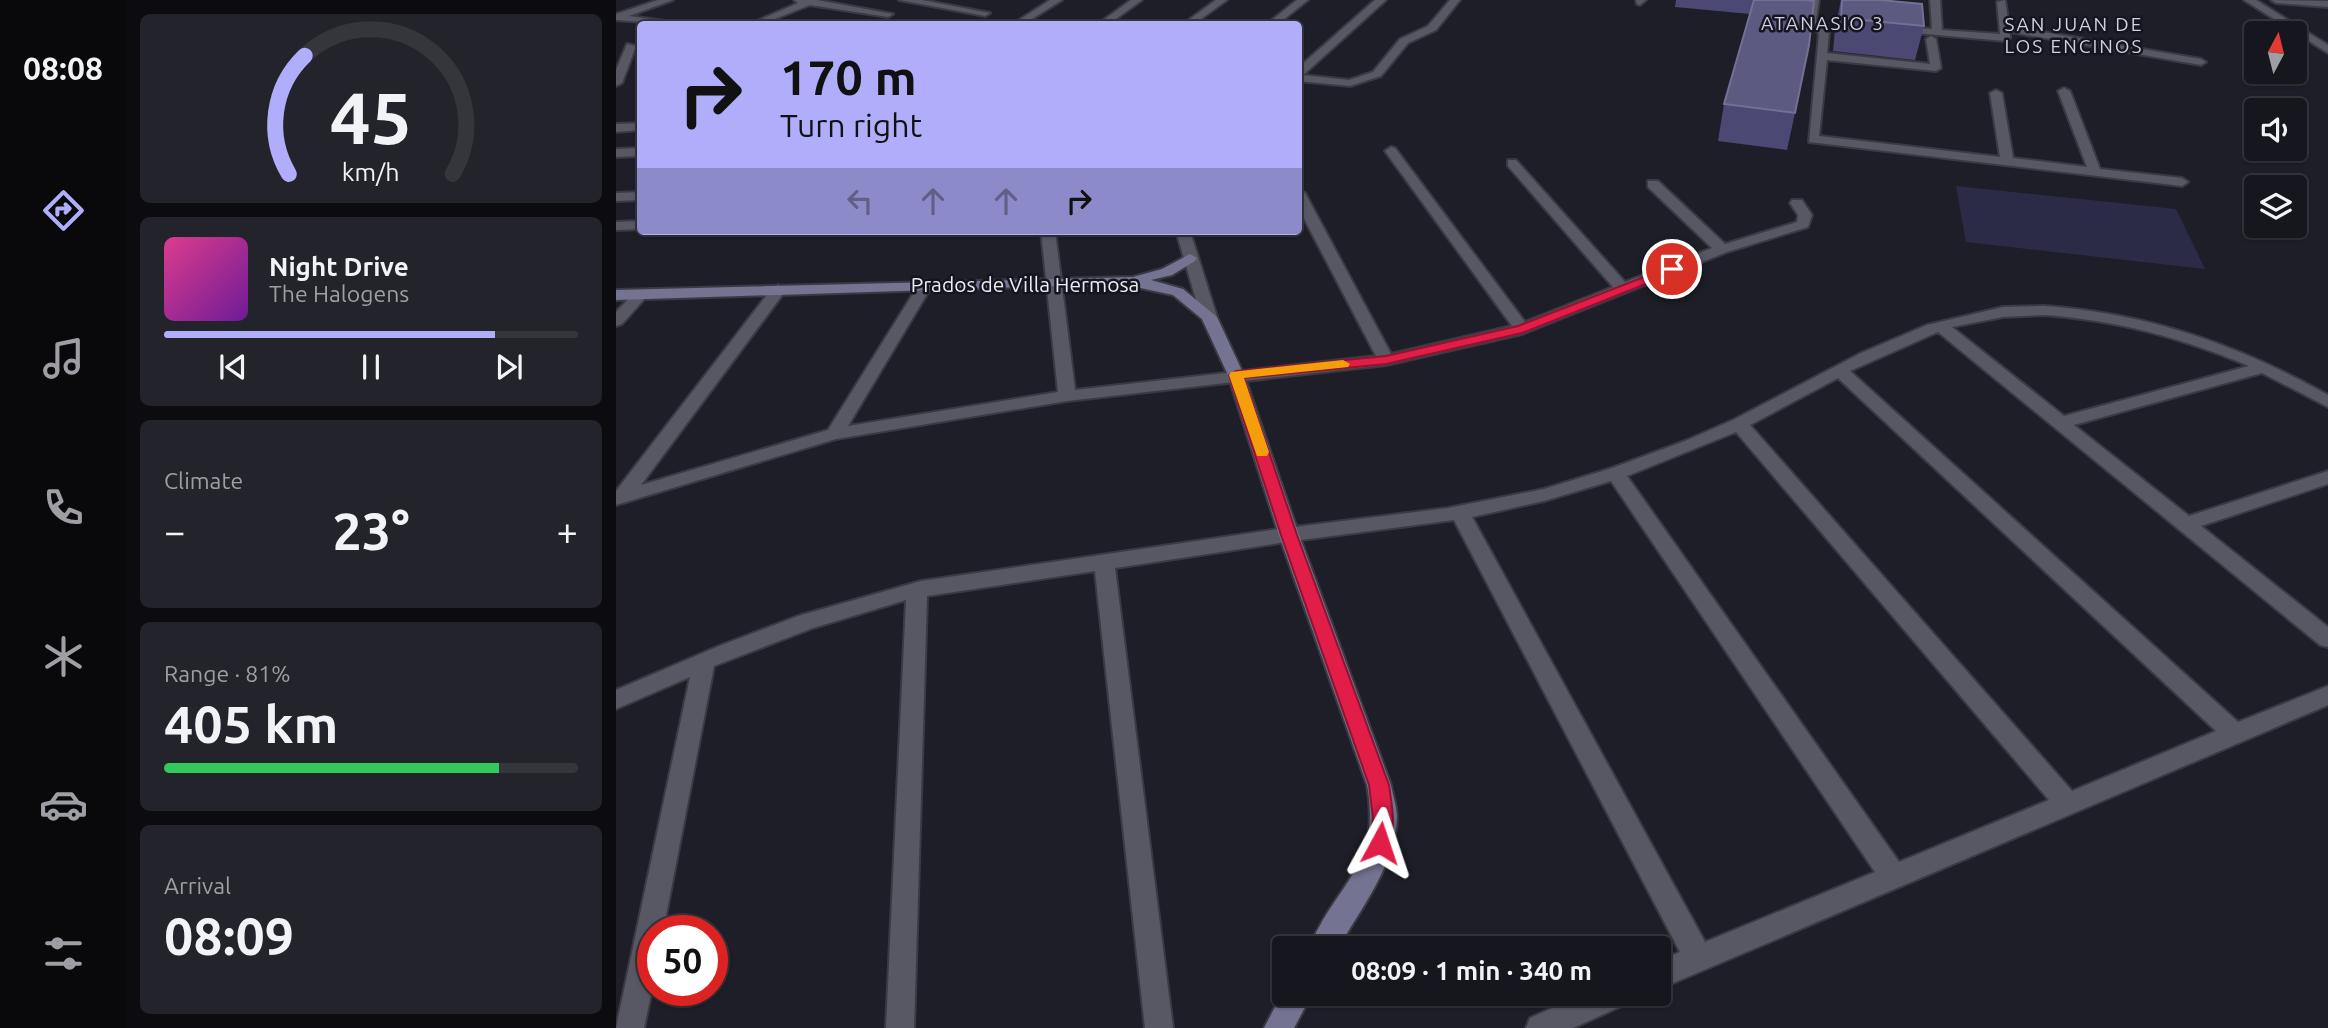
<!DOCTYPE html>
<html lang="en">
<head>
<meta charset="utf-8">
<style>
	body { margin:0; font-family:Ubuntu,sans-serif; background:#23232b; color:#f1f3f6; height:100vh; display:flex; flex-direction:column; font-size:26px; white-space:nowrap }
	* { box-sizing:border-box; margin:0 }
	p { font-size:23px; color:#9e9fa4 }
	.icon { flex:none; width:38px; height:38px; fill:none; stroke:currentColor; stroke-width:2; stroke-linecap:round; stroke-linejoin:round }
	.map { position:relative; flex:1; overflow:hidden }
	.panel { display:flex; flex-direction:column; gap:14px; padding:14px; background:#0c0c10; width:490px }
	.panel>* { flex:none }
	.top-card { position:absolute; left:21px; top:21px; width:665px; height:214px; border-radius:7px; box-shadow:0 2px 5px #0004,0 0 0 2px #35353c; background:#b0adfa; color:#111; overflow:hidden }
	.needle { width:46px; rotate:7deg }
	.tools { position:absolute; left:1628px; top:21px; display:grid; gap:14px }
	.tools a { display:grid; place-items:center; width:63px; height:63px; border-radius:7px; background:#16161e; box-shadow:0 2px 5px #0004,0 0 0 2px #35353c; font-size:35px }
	.speed { position:absolute; left:21px; top:915px; display:flex; gap:14px; font-size:35px; font-weight:700; text-align:center }
	.speed>* { display:grid; place-content:center; width:91px; height:91px; border-radius:50%; background:#16161e; box-shadow:0 2px 5px #0004,0 0 0 2px #35353c; line-height:1 }
	.speed .limit { border:10px solid #d22; background:#fff; color:#111 }
	.pin { position:absolute; display:grid; place-items:center; width:60px; height:60px; color:#fff; margin:-30px; border:4px solid #fff; border-radius:50%; box-shadow:0 2px 7px #0007 }
	.me { position:absolute; width:77px; margin:-38px; rotate:5deg; stroke-linejoin:round; filter:drop-shadow(0 0 5px #0008) }
	.turn { display:flex; align-items:center; gap:24px; height:147px; padding:0 28px; font-size:32px }
	.turn .icon { width:91px; height:91px; stroke-width:2.5 }
	.turn b { display:block; font-size:49px; line-height:60px }
	.lanes { display:flex; align-items:center; height:66px; padding:0 28px; background:#0003; justify-content:center; gap:35px; direction:ltr }
	.lanes .off { opacity:.35 }
	.big { font-size:52px; font-weight:700; line-height:1.1 }
	.panel .widget { flex:1; display:flex; flex-direction:column; justify-content:center; gap:10px; min-width:0; padding:0 24px; border-radius:10px; background:#23232b }
	.panel .dial { align-items:center; gap:0 }
	.dial svg { height:182px; overflow:visible; fill:none; stroke:#35353c; stroke-width:7; stroke-linecap:round; text-anchor:middle }
	.dial text { fill:#f1f3f6; stroke:none }
	.song { display:flex; align-items:center; gap:21px }
	.cover { width:84px; height:84px; border-radius:10px; background:linear-gradient(135deg,hsl(330 70% 55%),hsl(280 70% 35%)) }
	.played { height:7px; border-radius:4px; background:linear-gradient(90deg,#b0adfa 80%,#35353c 80%) }
	.keys { display:flex; justify-content:space-around; direction:ltr }
	.heat { display:flex; justify-content:space-between; align-items:center; font-size:38px; direction:ltr }
	.charge { height:10px; border-radius:5px; background:linear-gradient(90deg,#34c759 81%,#35353c 0) }
	.trip { position:absolute; left:656px; top:936px; width:399px; height:70px; border-radius:7px; background:#16161e; box-shadow:0 2px 5px #0004,0 0 0 2px #35353c; font-weight:700; line-height:70px; text-align:center }
	main { display:flex; flex:1; min-height:0 }
	.dock { display:flex; flex-direction:column; width:126px; justify-content:space-around; align-items:center; background:#09090c; color:#9e9fa4 }
	.dock .icon { width:49px; height:49px }
	.dock .on { color:#b0adfa }
	.dock b { font-size:32px; color:#f1f3f6 }
	.map>svg:first-child { display:block }
	.green { fill:#2c2b47 }
	.lines { fill:none; stroke-linecap:round; stroke-linejoin:round }
	.minor-casing { stroke:#3a3a43; stroke-width:4 }
	.secondary-casing { stroke:#3a3a43; stroke-width:4 }
	.minor { fill:#585864; fill-rule:evenodd }
	.secondary { fill:#747391; fill-rule:evenodd }
	.wall { fill:#4b4874 }
	.building { fill:#5c5a81; stroke:#737093; stroke-width:2 }
	.route { fill:#e11d48; stroke:#92132f; stroke-width:2 }
	.slow { fill:#f59e0b }
	.labels { text-anchor:middle; stroke-width:5; stroke-linejoin:round; paint-order:stroke }
	.far-neighbourhood-label { font-size:19px; letter-spacing:2px; fill:#cfcfdd; stroke:#15151f }
	.street-label { font-size:21px; fill:#ebebf3; stroke:#15151f }
</style>
</head>
<body>
<main>
<nav class="dock">
<b>08:08</b>
<svg class="icon on" aria-label="directions" viewBox="0 0 24 24"><path d="M12 3l9 9-9 9-9-9zM9 14v-3h6M13 9l2 2-2 2"/></svg>
<svg class="icon" aria-label="music" viewBox="0 0 24 24"><path d="M9 18V5l10-2v13"/><circle cx="6" cy="18" r="3"/><circle cx="16" cy="16" r="3"/></svg>
<svg class="icon" aria-label="phone" viewBox="0 0 24 24"><path d="M5 4h4l2 5-3 2q2 4 5 5l2-3 5 2v4C11 20 4 13 5 4z"/></svg>
<svg class="icon" aria-label="climate" viewBox="0 0 24 24"><path d="M12 3v18M4 7l16 10M4 17L20 7"/></svg>
<svg class="icon" aria-label="car" viewBox="0 0 24 24"><path d="M5 17H2v-5l4-1 3-4h7l3 4 3 1v5h-3M9 17h6M6 11h13"/><circle cx="7" cy="17" r="2"/><circle cx="17" cy="17" r="2"/></svg>
<svg class="icon" aria-label="filters" viewBox="0 0 24 24"><path d="M4 7h16M4 17h16"/><circle cx="9" cy="7" r="2"/><circle cx="15" cy="17" r="2"/></svg>
</nav>
<section class="panel">
<div class="widget dial"><svg viewBox="0 0 100 80">
<path d="M14 69A42 42 0 1 1 86 69"/>
<path d="M14 69A42 42 0 0 1 21 17" stroke="#b0adfa"/>
<text x="50" y="56" font-size="32" font-weight="700">45</text>
<text x="50" y="72" font-size="11">km/h</text>
</svg></div>
<div class="widget">
<div class="song"><i class="cover"></i><div><b>Night Drive</b><p>The Halogens</p></div></div>
<div class="played"></div>
<div class="keys"><svg class="icon" aria-label="previous" viewBox="0 0 24 24"><path d="M18 5L8 12l10 7zM5 5v14"/></svg><svg class="icon" aria-label="pause" viewBox="0 0 24 24"><path d="M8 5v14M16 5v14"/></svg><svg class="icon" aria-label="next" viewBox="0 0 24 24"><path d="M6 5l10 7-10 7zM19 5v14"/></svg></div>
</div>
<div class="widget"><p>Climate</p>
<div class="heat"><a>−</a><b class="big">23°</b><a>+</a></div>
</div>
<div class="widget"><p>Range · 81%</p><b class="big">405 km</b><div class="charge"></div></div>
<div class="widget"><p>Arrival</p><b class="big">08:09</b></div>
</section>
<div class="map">
<svg width="1712" height="1028" viewBox="0 0 1712 1028">
	<rect width="100%" height="100%" fill="#1e1e28"/>
	<!-- green -->
	<path class="green" d="M1340,186L1560,209L1589,269L1350,242Z"/>
	<g class="lines">
		<!-- minor casing -->
		<g class="minor-casing">
			<g id="minor">
				<path d="M42,0H57L13,16L49,21L54,24L0,20V14Z"/>
				<path d="M178,0H201L277,14L272,17L194,5L146,24H134L182,3Z"/>
				<path d="M283,0H306L374,13L369,16Z"/>
				<path d="M434,0H446L408,24H397Z"/>
				<path d="M515,0H526L493,24H482Z"/>
				<path d="M600,0H611L578,24H567Z"/>
				<path d="M681,0H692L662,24H651Z"/>
				<path d="M759,0H770L687,75L733,80L757,72L784,39L812,26L834,0H844L820,30L792,43L765,76L734,86L682,81V68Z"/>
				<path d="M1020,0H1030L1024,5L1021,4Z"/>
				<path d="M1193,0H1203L1200,20L1213,33L1211,53L1314,64L1310,39L1315,36L1320,39L1325,68L1320,71L1211,60L1203,136L1384,157L1374,93L1380,90L1386,93L1397,158L1471,167L1442,91L1448,88L1454,91L1484,169L1566,178L1572,182L1566,186L1193,142L1203,34L1190,21Z"/>
				<path d="M1314,0H1324L1326,30L1384,34L1381,2L1389,0L1393,26L1585,59L1590,62L1585,65L1394,32V38L1389,41L1276,31V27L1280,26L1316,29Z"/>
				<path d="M1628,0H1640L1712,45V53Z"/>
				<path d="M1655,0L1712,1V7L1660,3Z"/>
				<path d="M11,44L20,46L6,83L0,86V70Z"/>
				<path d="M24,123V130L0,132V124Z"/>
				<path d="M775,147L779,148L909,322L997,287L892,166V160H900L1009,282L1096,248L1032,187V181H1042L1109,244L1181,222L1182,215L1174,203L1176,200H1186L1196,215L1192,227L1111,252L906,334L770,365L451,401L220,439L0,505V491L157,287L162,285L170,290L25,485L212,430L303,284L310,280L317,284L232,426L442,392L425,231H439L459,390L760,356L682,207V189L689,193L775,354L896,326L769,151Z"/>
				<path d="M24,148V156L0,157V149Z"/>
				<path d="M24,192V200L0,201V193Z"/>
				<path d="M24,221V229L0,230V222Z"/>
				<path d="M560,231H574L601,317L598,320L593,322L585,317Z"/>
				<path d="M24,290L32,295L6,324L0,326V312L19,292Z"/>
				<path d="M1428,306C1531,313 1623,345 1712,395V407L1646,373L1458,425L1573,516L1712,471V484L1585,526L1712,627V647L1704,645L1322,332L1234,371L1622,722L1712,686V705L1043,989V961L1064,952L838,520L670,542L499,568L557,1028H529L479,571L311,596L298,1028H270L290,600L197,628L98,666L47,931H37V985L28,1028H0L74,677L0,709V690L103,646L182,616L305,581L670,528L832,508L928,489L996,468L1069,441L1117,420L1245,353L1311,325L1387,307ZM1428,315C1501,320 1566,338 1633,366L1448,416L1336,327L1387,317ZM1222,378L1600,731L1456,791L1134,425ZM1120,432L1433,800L1283,862L1011,476ZM995,481L1259,872L1089,942L856,517L928,501Z"/>
				<path d="M967,994H1014L1010,1004L957,1028H910L914,1018Z"/>
			</g>
		</g>
		<!-- secondary casing -->
		<g class="secondary-casing">
			<g id="secondary">
				<path d="M574,254L581,258L579,261L556,275L535,280L567,289L601,317L628,375L683,535L775,785C777,796 781,807 781,818C779,865 745,909 722,948H693C720,883 766,866 751,785L663,535L612,375L586,319L557,295L506,284L0,300V290L517,277L546,269Z"/>
				<path d="M668,990V994H696L678,1028H648Z"/>
			</g>
		</g>
		<!-- minor -->
		<use href="#minor" class="minor"/>
		<!-- secondary -->
		<use href="#secondary" class="secondary"/>
	</g>
	<!-- wall -->
	<g class="wall">
		<path d="M1060,0H1188L1179,113L1171,150L1102,141L1108,104L1134,14L1059,7Z"/>
		<path d="M1225,0H1264L1308,26L1299,60L1217,51L1219,29Z"/>
	</g>
	<!-- building -->
	<g class="building">
		<path d="M1138,0H1188L1198,1L1193,45L1179,113L1108,104Z"/>
		<path d="M1226,0H1264L1306,4L1308,26L1225,18Z"/>
	</g>
	<!-- route -->
	<path class="route" d="M1056,266L1062,269L1060,272L906,333L770,364L628,378L681,535L773,785C776,807 781,829 771,850L764,853L756,850L753,843L757,818L753,785L665,535L613,375L620,371L770,356L902,326Z"/>
	<!-- slow -->
	<path class="slow" d="M727,360L734,364L732,367L628,378L653,452L651,456H641L613,375L615,372Z"/>
	<g class="labels">
		<!-- far-neighbourhood labels -->
		<g class="far-neighbourhood-label">
			<text x="1207" y="30">ATANASIO 3</text>
			<text x="1458" y="31">SAN JUAN DE<tspan x="1458" dy="22">LOS ENCINOS</tspan></text>
		</g>
		<!-- street labels -->
		<g class="street-label">
			<text x="409" y="292">Prados de Villa Hermosa</text>
		</g>
	</g>
</svg>
<div class="tools">
<a><svg class="needle" viewBox="-14 -14 28 28"><path d="M0-13l5 13h-10z" fill="#e53935"/><path d="M0 13l5-13h-10z" fill="#9e9fa4"/></svg></a>
<a><svg class="icon" aria-label="sound" viewBox="0 0 24 24"><path d="M4 9h4l5-4v14l-5-4H4zM17 9q2 3 0 6"/></svg></a>
<a><svg class="icon" aria-label="layers" viewBox="0 0 24 24"><path d="M12 4l9 5-9 5-9-5zM3 14l9 5 9-5"/></svg></a>
</div>
<div class="speed"><div class="limit">50</div></div>
<div class="pin" style="left:1056px;top:269px;background:#d93025"><svg class="icon" aria-label="arrive" viewBox="0 0 24 24"><path d="M6 21V4h12l-3 4 3 4H6"/></svg></div>
<svg class="me" style="left:764px;top:843px" viewBox="-20 -20 40 40"><path d="M0-17L14 15 0 8-14 15z" fill="#e11d48" stroke="#fff" stroke-width="4"/></svg>
<div class="trip">08:09 · 1 min · 340 m</div>
<div class="top-card">
<div class="turn"><svg class="icon" aria-label="right" viewBox="0 0 24 24"><path d="M7 20v-9h11M14 6l5 5-5 5"/></svg><div><b>170 m</b>Turn right</div></div>
<div class="lanes"><svg class="icon off" aria-label="left" viewBox="0 0 24 24"><path d="M17 20v-9H6M10 6l-5 5 5 5"/></svg><svg class="icon off" aria-label="ahead" viewBox="0 0 24 24"><path d="M12 20V5M6 11l6-6 6 6"/></svg><svg class="icon off" aria-label="ahead" viewBox="0 0 24 24"><path d="M12 20V5M6 11l6-6 6 6"/></svg><svg class="icon" aria-label="right" viewBox="0 0 24 24"><path d="M7 20v-9h11M14 6l5 5-5 5"/></svg></div>
</div>
</div>
</main>
</body>
</html>
